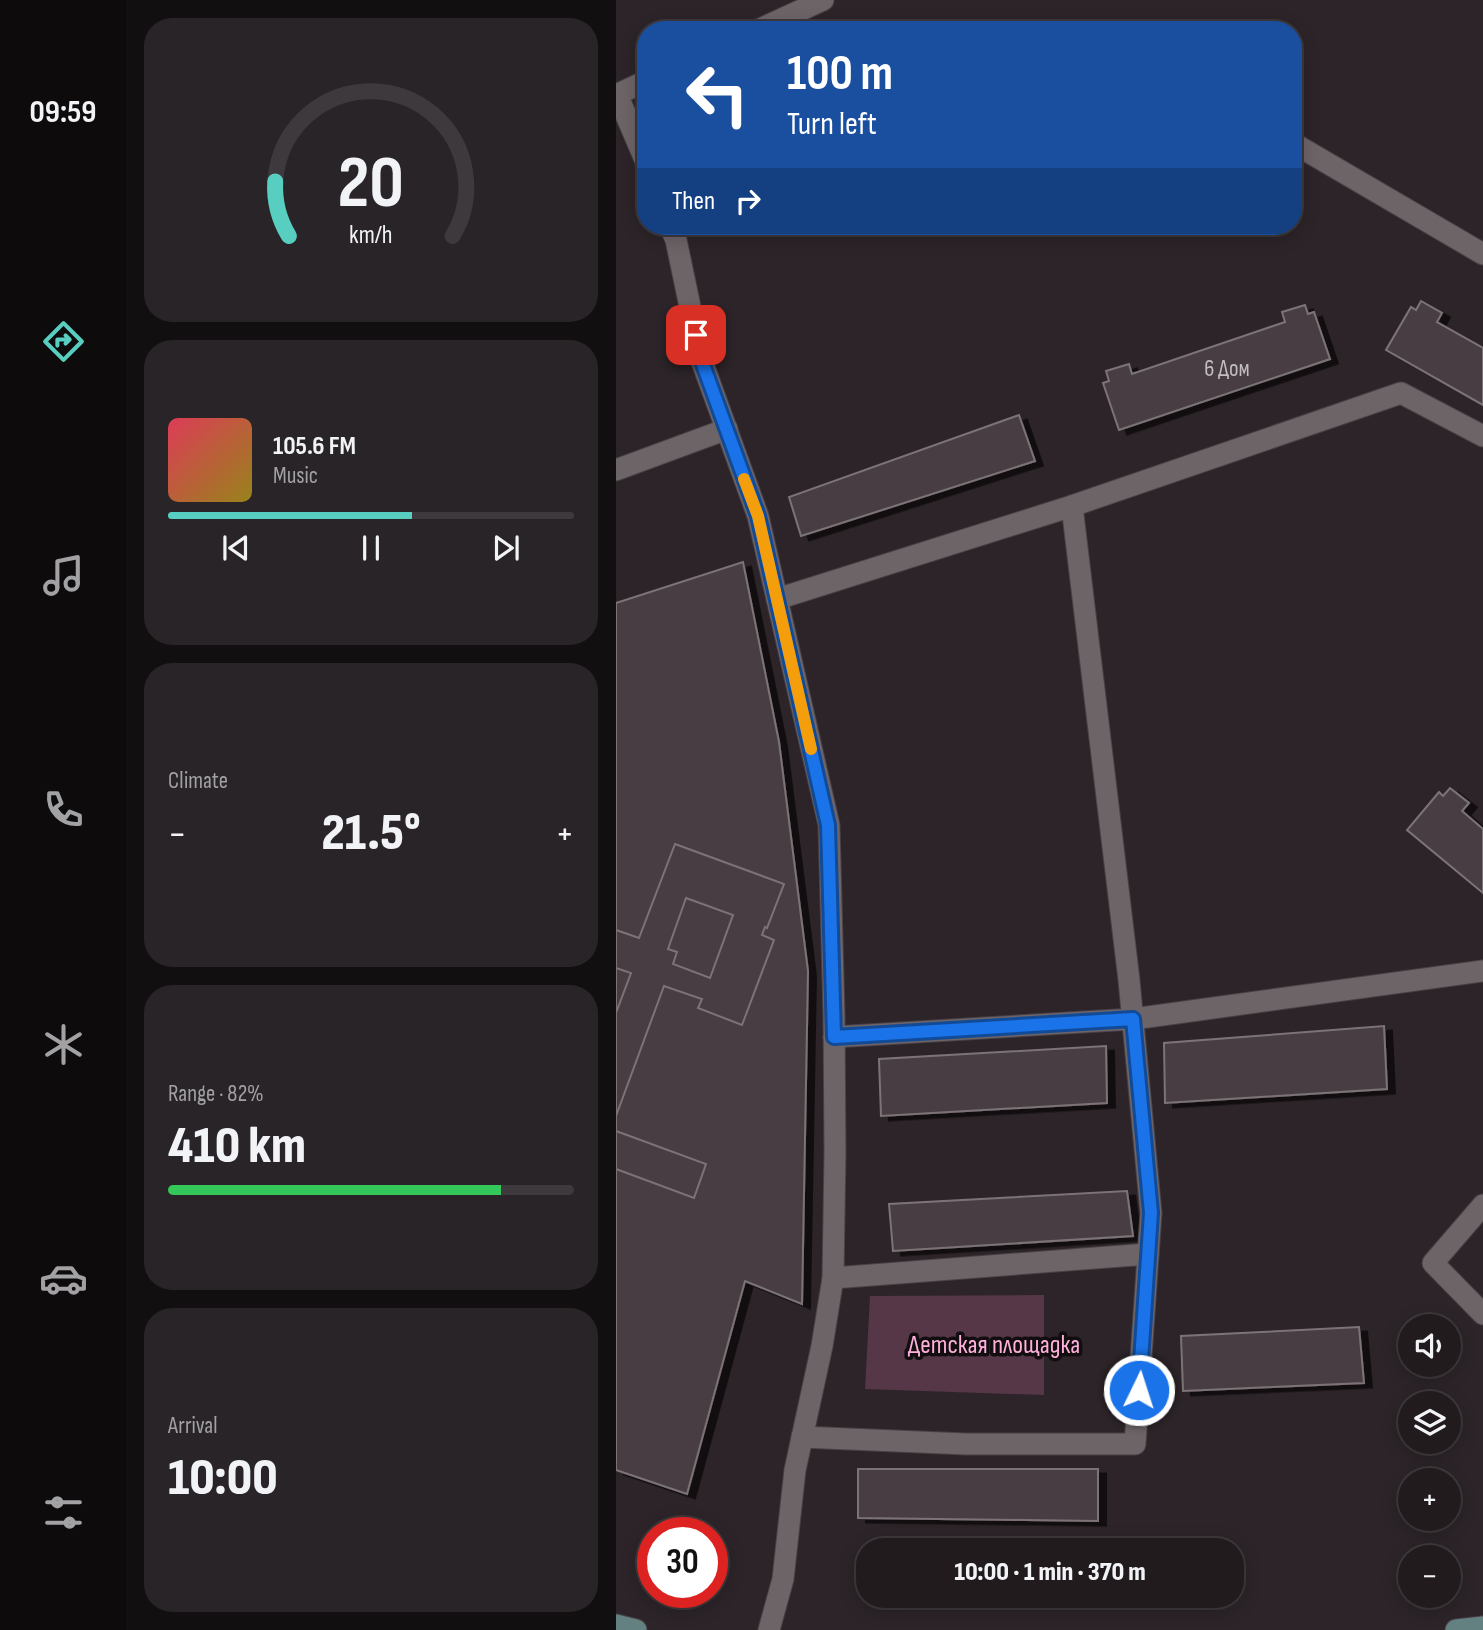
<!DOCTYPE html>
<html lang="en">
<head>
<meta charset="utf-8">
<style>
	body { margin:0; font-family:"Sofia Sans Condensed",sans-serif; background:#292427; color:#f1f3f6; height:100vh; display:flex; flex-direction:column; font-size:26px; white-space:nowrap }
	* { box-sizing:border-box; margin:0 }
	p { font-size:23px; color:#a2a1a4 }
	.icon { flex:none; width:38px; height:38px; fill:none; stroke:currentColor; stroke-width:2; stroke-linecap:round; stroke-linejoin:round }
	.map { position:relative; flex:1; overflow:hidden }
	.drawer { display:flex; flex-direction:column; gap:18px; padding:18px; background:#120f10; width:490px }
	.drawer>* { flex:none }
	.hud { position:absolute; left:21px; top:21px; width:665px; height:214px; border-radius:28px; box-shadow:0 4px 18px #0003,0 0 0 2px #3e393c; background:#1a4fa0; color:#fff; overflow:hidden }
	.controls { position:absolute; left:782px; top:1314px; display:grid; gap:14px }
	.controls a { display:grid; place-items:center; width:63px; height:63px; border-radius:50%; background:#211b1e; box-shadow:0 4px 18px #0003,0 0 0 2px #3e393c; font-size:35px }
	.speed { position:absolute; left:21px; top:1517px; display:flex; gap:14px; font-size:35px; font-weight:700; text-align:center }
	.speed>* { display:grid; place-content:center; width:91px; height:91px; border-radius:50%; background:#211b1e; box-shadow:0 4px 18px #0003,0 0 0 2px #3e393c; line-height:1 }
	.speed .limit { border:10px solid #d22; background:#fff; color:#111 }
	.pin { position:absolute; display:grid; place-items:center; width:60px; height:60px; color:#fff; margin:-30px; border-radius:14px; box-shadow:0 4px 10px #0006 }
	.me { position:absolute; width:77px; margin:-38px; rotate:4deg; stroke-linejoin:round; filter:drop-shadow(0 0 5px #0008) }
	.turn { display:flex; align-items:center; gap:24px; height:147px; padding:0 35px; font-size:32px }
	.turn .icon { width:91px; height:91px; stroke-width:2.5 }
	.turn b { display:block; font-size:49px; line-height:60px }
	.then { display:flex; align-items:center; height:66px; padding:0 35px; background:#0003; gap:14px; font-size:26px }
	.big { font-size:52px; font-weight:800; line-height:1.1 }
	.drawer .tile { flex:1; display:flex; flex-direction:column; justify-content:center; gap:10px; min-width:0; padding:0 24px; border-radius:28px; background:#292427 }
	.drawer .dial { align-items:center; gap:0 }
	.dial svg { height:182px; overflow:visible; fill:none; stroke:#3e393c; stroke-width:7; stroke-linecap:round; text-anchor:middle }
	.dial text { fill:#f1f3f6; stroke:none }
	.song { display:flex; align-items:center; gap:21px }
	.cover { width:84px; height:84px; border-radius:10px; background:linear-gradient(135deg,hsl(350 70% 55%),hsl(50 70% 35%)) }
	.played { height:7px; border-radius:4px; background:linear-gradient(90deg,#58cec1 60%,#3e393c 60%) }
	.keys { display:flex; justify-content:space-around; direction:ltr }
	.heat { display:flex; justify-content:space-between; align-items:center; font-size:38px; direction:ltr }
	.charge { height:10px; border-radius:5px; background:linear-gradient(90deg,#34c759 82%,#3e393c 0) }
	.trip { position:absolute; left:240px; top:1538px; width:388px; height:70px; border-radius:28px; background:#211b1e; box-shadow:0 4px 18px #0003,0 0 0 2px #3e393c; font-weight:800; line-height:70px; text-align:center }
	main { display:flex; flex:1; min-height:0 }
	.dock { display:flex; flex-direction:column; width:126px; justify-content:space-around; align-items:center; background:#0d0b0c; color:#a2a1a4 }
	.dock .icon { width:49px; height:49px }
	.dock .on { color:#58cec1 }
	.dock b { font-size:32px; color:#f1f3f6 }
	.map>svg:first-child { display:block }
	.green { fill:#563748 }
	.building { fill:#473e43; stroke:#7c7377; stroke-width:2; fill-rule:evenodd; filter:url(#shadow) }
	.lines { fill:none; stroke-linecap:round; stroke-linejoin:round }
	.street-casing { stroke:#484145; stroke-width:23 }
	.secondary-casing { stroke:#484145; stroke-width:23 }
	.street { stroke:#6d6468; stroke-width:21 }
	.secondary { stroke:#638180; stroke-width:21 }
	.route-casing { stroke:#114b97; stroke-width:18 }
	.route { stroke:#1a73e8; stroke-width:12 }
	.slow { stroke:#f59e0b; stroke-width:12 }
	.labels { text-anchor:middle; stroke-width:7; stroke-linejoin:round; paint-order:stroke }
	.number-label { font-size:23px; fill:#c3bdc0 }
	.park-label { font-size:26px; fill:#feb0db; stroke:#120e10 }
</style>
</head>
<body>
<main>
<nav class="dock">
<b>09:59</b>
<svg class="icon on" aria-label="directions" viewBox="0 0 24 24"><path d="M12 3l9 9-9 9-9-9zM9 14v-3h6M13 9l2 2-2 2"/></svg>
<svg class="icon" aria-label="music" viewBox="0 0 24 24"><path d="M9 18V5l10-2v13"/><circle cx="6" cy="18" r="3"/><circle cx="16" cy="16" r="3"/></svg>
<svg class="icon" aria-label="phone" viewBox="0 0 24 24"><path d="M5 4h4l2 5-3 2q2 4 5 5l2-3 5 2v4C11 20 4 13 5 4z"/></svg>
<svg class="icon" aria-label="climate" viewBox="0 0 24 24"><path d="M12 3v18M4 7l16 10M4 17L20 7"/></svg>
<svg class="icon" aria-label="car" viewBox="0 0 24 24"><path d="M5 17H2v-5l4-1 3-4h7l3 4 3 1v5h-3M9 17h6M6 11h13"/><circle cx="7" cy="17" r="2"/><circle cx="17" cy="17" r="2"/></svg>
<svg class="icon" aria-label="filters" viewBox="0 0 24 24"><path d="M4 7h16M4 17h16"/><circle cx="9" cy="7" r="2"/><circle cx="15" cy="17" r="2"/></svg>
</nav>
<section class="drawer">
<div class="tile dial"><svg viewBox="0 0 100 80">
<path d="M14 69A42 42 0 1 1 86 69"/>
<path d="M14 69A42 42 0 0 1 8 45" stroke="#58cec1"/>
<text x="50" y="56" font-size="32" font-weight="700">20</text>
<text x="50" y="72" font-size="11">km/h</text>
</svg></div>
<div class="tile">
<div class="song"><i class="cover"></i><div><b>105.6 FM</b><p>Music</p></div></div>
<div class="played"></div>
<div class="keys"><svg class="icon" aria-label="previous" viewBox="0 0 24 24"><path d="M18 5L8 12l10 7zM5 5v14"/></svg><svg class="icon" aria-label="pause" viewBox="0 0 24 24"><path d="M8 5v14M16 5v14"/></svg><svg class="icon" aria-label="next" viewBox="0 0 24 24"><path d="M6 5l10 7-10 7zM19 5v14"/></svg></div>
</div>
<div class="tile"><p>Climate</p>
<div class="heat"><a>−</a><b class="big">21.5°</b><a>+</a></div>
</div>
<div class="tile"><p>Range · 82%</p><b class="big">410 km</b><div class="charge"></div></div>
<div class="tile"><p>Arrival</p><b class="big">10:00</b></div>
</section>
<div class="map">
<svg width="867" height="1630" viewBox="0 0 867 1630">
	<defs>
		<filter id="shadow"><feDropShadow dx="8" dy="4.5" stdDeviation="0" flood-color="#0009"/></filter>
	</defs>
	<rect width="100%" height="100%" fill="#2c2428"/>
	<!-- green -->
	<path class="green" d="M428,1295V1395L249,1389L254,1296Z"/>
	<!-- building -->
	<g class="building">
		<path d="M805,301L826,313L821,322L867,348V405L770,350L795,307L800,310Z"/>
		<path d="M689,305L692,314L698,312L714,359L503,430L487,383L493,381L490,371L513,364L516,374L669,322L666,312Z"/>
		<path d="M403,415L419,461L185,536L173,497Z"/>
		<path d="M127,562L163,742L192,971L186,1304L129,1281L71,1494L0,1470V603Z"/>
		<path d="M834,788L853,803L846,811L867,829V893L791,830L823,792L827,796Z"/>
		<path d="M59,844L168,884L151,928L149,927L146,935L158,940L126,1025L82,1008L86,999L48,986L0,1116V1013L15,973L0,968V930L23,938ZM70,898L117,915L94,978L57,964L61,952L52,949Z"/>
		<path d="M768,1026L771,1089L549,1103L548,1043Z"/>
		<path d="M490,1046L491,1103L265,1116L263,1059Z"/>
		<path d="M0,1131L90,1164L78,1198L0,1169Z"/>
		<path d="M511,1191L517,1236L277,1251L273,1204Z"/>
		<path d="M743,1327L748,1383L567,1391L565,1336Z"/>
		<path d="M242,1469H482V1521L242,1518Z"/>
	</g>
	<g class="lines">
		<!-- street casing -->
		<g class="street-casing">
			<g id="street">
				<path d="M142,30L207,0"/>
				<path d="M1,94L30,162"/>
				<path d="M0,95L30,81"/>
				<path d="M677,143L867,254"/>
				<path d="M54,226L60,240L85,359L142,516L213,825L218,1015L219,1152L217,1278L206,1346L179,1470L167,1579L153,1630"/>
				<path d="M0,470L111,429"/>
				<path d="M161,599L456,506L785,393L867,436"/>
				<path d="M218,1037L517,1019L867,971"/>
				<path d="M867,1205L817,1263L867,1314"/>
				<path d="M217,1278L532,1254"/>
				<path d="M186,1437L350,1444H519L535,1213L513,980L456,506"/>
			</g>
		</g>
		<!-- secondary casing -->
		<g class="secondary-casing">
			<g id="secondary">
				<path d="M0,1625L20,1630"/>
				<path d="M840,1630L867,1627"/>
			</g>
		</g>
		<!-- street -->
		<use href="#street" class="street"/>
		<!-- secondary -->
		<use href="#secondary" class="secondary"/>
	</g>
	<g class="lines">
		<!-- route casing -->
		<g class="route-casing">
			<path id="route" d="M80,335L85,359L142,516L212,825L218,1037L517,1019L535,1213L523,1390"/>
		</g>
		<!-- route -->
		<use href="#route" class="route"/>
		<!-- slow -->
		<path class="slow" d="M128,479L142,516L195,749"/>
	</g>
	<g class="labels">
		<!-- number labels -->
		<g class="number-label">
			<text x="611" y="376">6 Дом</text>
		</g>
		<!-- park labels -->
		<g class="park-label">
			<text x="378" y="1353">Детская площадка</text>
		</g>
	</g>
</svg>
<div class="controls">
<a><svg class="icon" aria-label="sound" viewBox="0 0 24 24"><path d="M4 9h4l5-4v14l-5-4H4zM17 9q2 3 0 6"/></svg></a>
<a><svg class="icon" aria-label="layers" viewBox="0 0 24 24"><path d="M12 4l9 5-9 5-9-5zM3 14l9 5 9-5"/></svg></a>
<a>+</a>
<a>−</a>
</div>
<div class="speed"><div class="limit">30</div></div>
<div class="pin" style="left:80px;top:335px;background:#d93025"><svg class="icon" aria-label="arrive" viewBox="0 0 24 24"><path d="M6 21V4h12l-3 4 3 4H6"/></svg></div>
<svg class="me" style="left:523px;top:1390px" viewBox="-20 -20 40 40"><circle r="17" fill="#1a73e8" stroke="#fff" stroke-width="3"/><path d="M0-11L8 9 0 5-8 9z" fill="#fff"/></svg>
<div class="trip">10:00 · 1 min · 370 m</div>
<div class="hud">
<div class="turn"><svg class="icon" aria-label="left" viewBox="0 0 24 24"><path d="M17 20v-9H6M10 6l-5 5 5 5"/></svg><div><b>100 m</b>Turn left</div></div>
<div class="then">Then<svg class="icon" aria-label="right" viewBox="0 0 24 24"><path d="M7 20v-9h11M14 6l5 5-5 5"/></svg></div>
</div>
</div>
</main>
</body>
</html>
